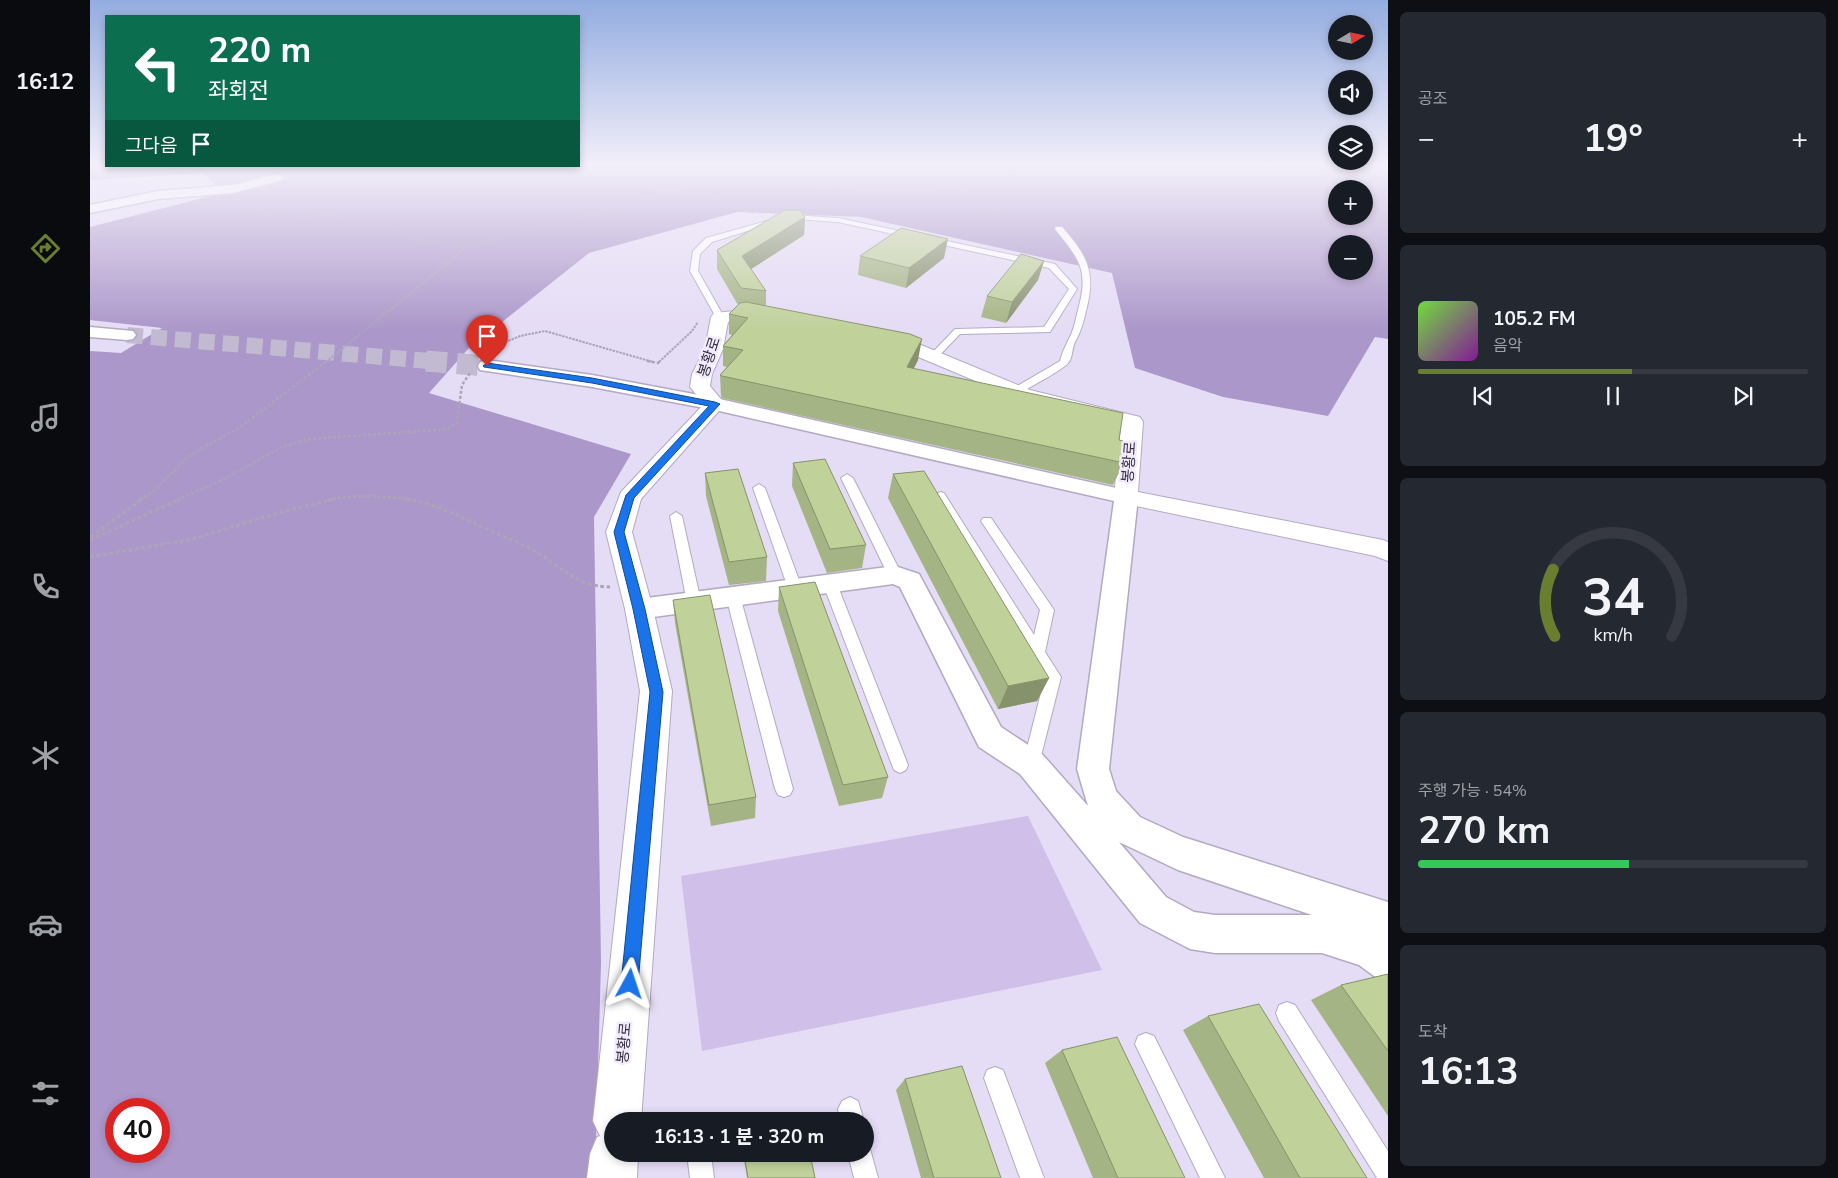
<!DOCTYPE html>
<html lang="ko">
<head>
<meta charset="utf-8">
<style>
	body { margin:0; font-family:"Nunito Sans","Noto Sans KR",sans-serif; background:#242831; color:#f1f3f6; height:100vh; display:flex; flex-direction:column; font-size:19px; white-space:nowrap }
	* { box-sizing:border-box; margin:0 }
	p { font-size:16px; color:#9ea1a6 }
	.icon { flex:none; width:28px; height:28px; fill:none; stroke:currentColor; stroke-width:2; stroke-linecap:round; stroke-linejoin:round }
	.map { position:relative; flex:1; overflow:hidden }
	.panel { display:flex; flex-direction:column; gap:12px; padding:12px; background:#0d0f14; width:450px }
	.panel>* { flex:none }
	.top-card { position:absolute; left:15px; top:15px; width:475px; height:152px; border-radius:0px; box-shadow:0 2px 8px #0003; background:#0b6e4f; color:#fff; overflow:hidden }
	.needle { width:32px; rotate:80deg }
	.buttons { position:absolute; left:1238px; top:15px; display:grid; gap:10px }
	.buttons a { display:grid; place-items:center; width:45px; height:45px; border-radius:50%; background:#171b24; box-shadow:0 2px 8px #0003; font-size:25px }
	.speed { position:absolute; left:15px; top:1098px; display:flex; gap:10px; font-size:25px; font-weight:700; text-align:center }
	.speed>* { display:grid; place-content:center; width:65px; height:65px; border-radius:50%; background:#171b24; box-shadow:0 2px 8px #0003; line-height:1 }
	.speed .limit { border:8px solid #d22; background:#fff; color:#111 }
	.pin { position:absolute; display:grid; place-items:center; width:42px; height:42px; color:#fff; margin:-51px -21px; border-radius:50% 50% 50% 0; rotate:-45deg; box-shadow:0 0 5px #0007 }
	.pin .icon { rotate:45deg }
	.me { position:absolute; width:55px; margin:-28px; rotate:5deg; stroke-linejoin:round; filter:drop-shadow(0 0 4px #0008) }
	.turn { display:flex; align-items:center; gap:18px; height:105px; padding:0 20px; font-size:22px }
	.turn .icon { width:65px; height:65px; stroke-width:2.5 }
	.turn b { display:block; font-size:35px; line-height:42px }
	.then { display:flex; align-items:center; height:48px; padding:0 20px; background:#0003; gap:10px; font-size:19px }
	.big { font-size:38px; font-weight:700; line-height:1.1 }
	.panel .tile { flex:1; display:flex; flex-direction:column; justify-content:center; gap:8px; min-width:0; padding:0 18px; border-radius:8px; background:#242831 }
	.panel .dial { align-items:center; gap:0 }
	.dial svg { height:130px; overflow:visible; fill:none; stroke:#363941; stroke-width:7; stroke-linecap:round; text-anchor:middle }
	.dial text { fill:#f1f3f6; stroke:none }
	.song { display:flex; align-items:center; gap:15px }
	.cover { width:60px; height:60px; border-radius:8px; background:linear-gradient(135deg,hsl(100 70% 55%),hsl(290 70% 35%)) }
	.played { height:5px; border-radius:2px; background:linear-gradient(90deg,#6a7e2f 55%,#363941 55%) }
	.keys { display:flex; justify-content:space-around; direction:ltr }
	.heat { display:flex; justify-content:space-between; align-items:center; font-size:28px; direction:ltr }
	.charge { height:8px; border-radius:4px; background:linear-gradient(90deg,#34c759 54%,#363941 0) }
	.trip { position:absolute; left:514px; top:1112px; width:270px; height:50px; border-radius:25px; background:#171b24; box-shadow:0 2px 8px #0003; font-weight:700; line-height:50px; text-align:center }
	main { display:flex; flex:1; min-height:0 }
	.tab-bar { display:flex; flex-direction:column; width:90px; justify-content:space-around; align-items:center; background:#090b0e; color:#9ea1a6 }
	.tab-bar .icon { width:35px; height:35px }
	.tab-bar .active { color:#6a7e2f }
	.tab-bar b { font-size:22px; color:#f1f3f6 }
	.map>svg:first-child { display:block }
	.green { fill:#d0c0e9 }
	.forest { fill:#ab97c9; fill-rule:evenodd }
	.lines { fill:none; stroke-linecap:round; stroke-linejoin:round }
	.minor-tunnel-far1 { stroke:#c2bad0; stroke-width:16; stroke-dasharray:16 8; stroke-linecap:butt }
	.minor-tunnel { stroke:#c2bad0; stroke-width:21; stroke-dasharray:21 10; stroke-linecap:butt }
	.service-casing { stroke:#b3aac2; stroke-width:2 }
	.minor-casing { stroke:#b3aac2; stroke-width:3 }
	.tertiary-casing { stroke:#b3aac2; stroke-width:2 }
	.path-far3 { stroke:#aca5b9; stroke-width:1; stroke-dasharray:2 1; stroke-linecap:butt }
	.path-far2 { stroke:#aca5b9; stroke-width:2; stroke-dasharray:2.5 1; stroke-linecap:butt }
	.path-far1 { stroke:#aca5b9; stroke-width:2.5; stroke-dasharray:3 2; stroke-linecap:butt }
	.path { stroke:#aca5b9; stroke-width:3; stroke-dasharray:4 2.5; stroke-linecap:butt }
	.service { fill:#fff; fill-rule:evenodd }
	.minor { fill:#fff; fill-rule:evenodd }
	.tertiary { fill:#fff; fill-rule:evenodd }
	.wall { fill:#a5b484 }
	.shaded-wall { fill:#86926c }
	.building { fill:#c0d19a; stroke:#86926c }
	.route { fill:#1a73e8; stroke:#114b97 }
	.labels { text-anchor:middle; stroke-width:5; stroke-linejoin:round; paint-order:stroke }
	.street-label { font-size:15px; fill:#35313b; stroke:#f2eaff }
</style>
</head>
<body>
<main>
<nav class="tab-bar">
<b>16:12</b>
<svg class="icon active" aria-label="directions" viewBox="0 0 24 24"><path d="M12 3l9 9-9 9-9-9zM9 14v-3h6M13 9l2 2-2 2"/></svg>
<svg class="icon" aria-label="music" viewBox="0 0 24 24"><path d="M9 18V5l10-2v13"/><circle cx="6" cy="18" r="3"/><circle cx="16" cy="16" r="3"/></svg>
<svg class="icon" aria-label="phone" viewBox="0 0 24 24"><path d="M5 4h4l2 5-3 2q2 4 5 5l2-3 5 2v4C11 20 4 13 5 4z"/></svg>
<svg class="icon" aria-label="climate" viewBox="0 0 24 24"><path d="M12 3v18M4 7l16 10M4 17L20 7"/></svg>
<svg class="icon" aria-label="car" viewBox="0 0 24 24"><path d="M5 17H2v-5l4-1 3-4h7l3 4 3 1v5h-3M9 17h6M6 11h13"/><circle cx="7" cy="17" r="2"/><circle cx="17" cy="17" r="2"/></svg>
<svg class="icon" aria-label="filters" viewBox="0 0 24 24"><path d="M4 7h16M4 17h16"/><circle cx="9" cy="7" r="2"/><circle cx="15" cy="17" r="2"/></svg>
</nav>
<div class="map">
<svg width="1298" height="1178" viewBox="0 0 1298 1178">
	<rect width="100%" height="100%" fill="#e5dcf5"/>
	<!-- green -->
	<path class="green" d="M938,816L1012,970L612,1051L591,876Z"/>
	<!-- forest -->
	<path class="forest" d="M3,166H1298V339L1285,337L1238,416L1133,397L1045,368L1022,273L771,217L647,212L499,253L378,349L339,393L541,454L504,517L511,963L505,1178H0V351L31,353L72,328L0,320V227L132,193L114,173L0,180V167ZM1246,189H1274V216H1246ZM1246,244H1274V271H1246ZM26,1109H69V1151H26Z"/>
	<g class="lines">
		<!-- minor-tunnel-far1 -->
		<path class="minor-tunnel-far1" d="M37,335L351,362"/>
		<!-- minor-tunnel -->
		<path class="minor-tunnel" d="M336,361L397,366"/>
		<!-- service casing -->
		<g class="service-casing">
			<g id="service">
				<path d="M704,215L748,218L965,264L987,289L960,332L870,334L846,359L843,360L838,357L840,355L865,329L954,327L979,289L959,268L748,222L704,219L680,224L622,242L610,254L608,271L634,317L627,319L600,271L603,251L616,238L677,221Z"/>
				<path d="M966,227H972C996,254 1006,271 997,307C994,319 992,330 986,340C982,346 983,356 979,362C975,369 938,388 930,393H922V389L970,361C973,349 978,342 982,332C985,325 986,317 988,310C999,270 990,260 965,229Z"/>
				<path d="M757,474L763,478L812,575L810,578H800L798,575L751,478Z"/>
				<path d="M669,484L675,488L712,588L710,591H700L698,588L663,488Z"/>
				<path d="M850,492L854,493L944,635L950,610L891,521L893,518H901L964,610L955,652L971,677L949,764L947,769L941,772L935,769L933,764L955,677L844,496Z"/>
				<path d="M586,512L592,516L611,602L609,606H599L597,602L580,516Z"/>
				<path d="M740,579L745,581L747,584L818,765L816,770L810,773L804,770L802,765L733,584L735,581Z"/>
				<path d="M643,591L648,592L650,596L703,789L700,795L694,797L688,795L685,789L636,596L638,592Z"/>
				<path d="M1197,1002L1205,1005L1298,1151V1178H1287L1189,1021L1186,1013L1189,1005Z"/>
				<path d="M1056,1033L1064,1036L1135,1178H1110L1045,1044L1048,1036Z"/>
				<path d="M905,1067L913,1070L954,1178H930L894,1078L897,1070Z"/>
				<path d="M760,1097L768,1101L774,1121H750L748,1109L752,1101Z"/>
				<path d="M775,1144L779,1145L788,1178H764L758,1154H775Z"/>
				<path d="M597,1154H621L624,1178H600Z"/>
			</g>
		</g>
		<!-- minor casing -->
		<g class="minor-casing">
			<g id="minor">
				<path d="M188,174L192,176L194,178L192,180L143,193L68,199L0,213V205L68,191L143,185Z"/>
				<path d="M0,327L43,331L46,335L43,339L37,340L0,337Z"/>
				<path d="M397,360L502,375L625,398L1044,492L1048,497L1019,769L1026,791L1050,817L1093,837L1298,902V982L1284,976L1269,965L1232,953H1125L1100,949L1050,923L930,774L889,747L810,587L803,584L549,619L539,616L536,609L539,602L549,599L805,566L829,574L911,727L952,754L998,806L987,769L1024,501L625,410L502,387L390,370L388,366L390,362ZM1029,842L1088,870L1222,915H1125L1104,912L1076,897Z"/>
			</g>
		</g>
		<!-- tertiary casing -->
		<g class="tertiary-casing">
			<g id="tertiary">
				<path d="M656,310L681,314L684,318L681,322L675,323L656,320L638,322L633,349L622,374L620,386L635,404L551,499L542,532L563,609L582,691L551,1121H522V1154H548L547,1178H497L500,1154L507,1137L510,1136L503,1121L550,691L535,609L516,532L531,492L614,404L600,387L602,374L615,349L621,317L624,313Z"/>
				<path d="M793,335L819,340L940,390L1050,417L1053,422L1048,492L1293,540L1298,542V561L1285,556L1027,502L1024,497L1031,426L926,398L807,348L787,344L784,340L787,336Z"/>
			</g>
		</g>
		<!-- path-far3 -->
		<g class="path-far3">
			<path d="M413,166L432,174"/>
			<path d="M666,176L670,169L683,166"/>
			<path d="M203,178L308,182L432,174L451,177L528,180L579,191L620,195L663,214"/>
			<path d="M864,188L880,195L896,210L920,218L946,219L958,223"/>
			<path d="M164,199L158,207C169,215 198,219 212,218C221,217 229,214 239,215L300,228L336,242L375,247L516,211L602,185L666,176L769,189L831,190L883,185L929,166"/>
			<path d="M369,253L375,248"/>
		</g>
		<!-- path-far2 -->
		<g class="path-far2">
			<path d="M399,349L430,336L455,331L563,362"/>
			<path d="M236,362L371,252"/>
			<path d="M569,362L602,331L608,322"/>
		</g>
		<!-- path-far1 -->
		<g class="path-far1">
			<path d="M557,361L568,363L570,361"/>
			<path d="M50,500L67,488L100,455L149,428L237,361"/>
			<path d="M87,500L132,480L194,446L220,439L358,429L367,422L372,385L380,373"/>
			<path d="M238,500C267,494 295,496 324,500"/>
		</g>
		<!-- path -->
		<g class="path">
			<path d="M316,499C347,504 373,518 401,531C416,538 432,543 446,552C474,568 485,586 520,587"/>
			<path d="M1,537L52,499"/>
			<path d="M0,540L90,499"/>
			<path d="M0,557L98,540L192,512L244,499"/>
		</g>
		<!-- service -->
		<use href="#service" class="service"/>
		<!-- minor -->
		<use href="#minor" class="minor"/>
		<!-- tertiary -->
		<use href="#tertiary" class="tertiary"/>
	</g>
	<!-- wall -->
	<g class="wall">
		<path d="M715,217L714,235L661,269L676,291V306L828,360L823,369L1029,440L1034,463L1023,485L632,398L631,396L630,375L637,367L633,366V346L642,335L639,334V314L648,305L627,269V250Z"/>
		<path d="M770,256L854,258L816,288L768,275Z"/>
		<path d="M954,261L948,280L916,323L891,317L897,296Z"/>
		<path d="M703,463L776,545L772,568L737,573L702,486Z"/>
		<path d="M615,473L677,557L676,581L639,585L616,496Z"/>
		<path d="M803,474L959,678L947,701L908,709L798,498Z"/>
		<path d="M689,587L798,777L792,798L749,806L688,611Z"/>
		<path d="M583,600L666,797L665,818L621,826L585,623Z"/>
		<path d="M1298,974V1116L1221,1000L1251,985Z"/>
		<path d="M1118,1016L1277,1178H1174L1093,1030Z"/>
		<path d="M972,1050L1095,1178H1003L955,1063Z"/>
		<path d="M815,1079L911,1178H831L806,1090Z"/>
		<path d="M653,1154H720L725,1178H657Z"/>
	</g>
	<!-- shaded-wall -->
	<g class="shaded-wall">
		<path d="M715,217L714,235L652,275V256Z"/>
		<path d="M858,239L854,258L816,288L819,268Z"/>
		<path d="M954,261L948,280L916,323L922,302Z"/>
		<path d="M832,339L828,360L814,389L817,367Z"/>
		<path d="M959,678L947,701L908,709L918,686Z"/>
	</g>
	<!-- building -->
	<g class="building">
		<path d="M695,210H710L715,217L652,256L676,291L651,288L627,250Z"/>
		<path d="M811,228L858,239L819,268L770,256Z"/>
		<path d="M931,254L954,261L922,302L897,296Z"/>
		<path d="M656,302L820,334L832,339L817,367L1033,413L1029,440L1033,441L1034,463L632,376L630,375L653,350L633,346L658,318L639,314L650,303Z"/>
		<path d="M735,459L776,545L740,549L703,463Z"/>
		<path d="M648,469L677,557L639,562L615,473Z"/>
		<path d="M834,471L959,678L918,686L803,474Z"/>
		<path d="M725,582L798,777L753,785L689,587Z"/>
		<path d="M620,595L666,797L619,805L583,600Z"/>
		<path d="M1298,974V1051L1251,985Z"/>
		<path d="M1169,1004L1277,1178H1210L1118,1016Z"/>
		<path d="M1027,1037L1095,1178H1028L972,1050Z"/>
		<path d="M872,1066L911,1178H844L815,1079Z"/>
		<path d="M712,1113L714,1121H677Z"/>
		<path d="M654,1154H720L725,1178H658Z"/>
	</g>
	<!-- sky -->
	<linearGradient id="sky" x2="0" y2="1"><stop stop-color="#93ace0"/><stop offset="0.5" stop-color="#f3effa"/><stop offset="1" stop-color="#f3effa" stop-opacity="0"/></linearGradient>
	<rect width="1298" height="331" fill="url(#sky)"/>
	<!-- route -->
	<path class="route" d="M397,363L502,378L625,402L630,404L544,498L534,532L555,609L573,692L548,984L546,991L540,993L533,991L531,984L560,692L543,609L524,532L536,495L619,406L502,383L394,367L393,366Z"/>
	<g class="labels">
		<!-- street labels -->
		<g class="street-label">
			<text transform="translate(619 357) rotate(-72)" y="5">봉황로</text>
			<text transform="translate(1039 462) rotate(-86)" y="5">봉황로</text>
			<text transform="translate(534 1043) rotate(-85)" y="5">봉황로</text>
		</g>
	</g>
</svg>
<div class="buttons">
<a><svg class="needle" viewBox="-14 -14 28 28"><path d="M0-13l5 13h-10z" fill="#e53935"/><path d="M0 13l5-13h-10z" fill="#9ea1a6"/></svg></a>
<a><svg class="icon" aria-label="sound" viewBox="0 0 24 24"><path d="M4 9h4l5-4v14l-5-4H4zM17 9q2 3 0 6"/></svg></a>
<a><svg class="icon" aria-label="layers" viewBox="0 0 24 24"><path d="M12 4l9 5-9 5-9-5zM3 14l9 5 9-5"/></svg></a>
<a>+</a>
<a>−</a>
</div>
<div class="speed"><div class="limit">40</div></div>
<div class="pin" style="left:397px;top:366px;background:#d93025"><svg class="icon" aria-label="arrive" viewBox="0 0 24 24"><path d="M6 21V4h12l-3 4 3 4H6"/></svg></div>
<svg class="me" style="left:540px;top:984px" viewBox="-20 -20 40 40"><path d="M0-17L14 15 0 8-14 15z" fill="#1a73e8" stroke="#fff" stroke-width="4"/></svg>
<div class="trip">16:13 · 1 분 · 320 m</div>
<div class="top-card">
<div class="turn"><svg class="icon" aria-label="left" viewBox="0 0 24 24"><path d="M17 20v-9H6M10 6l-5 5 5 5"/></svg><div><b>220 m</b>좌회전</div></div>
<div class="then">그다음<svg class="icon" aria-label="arrive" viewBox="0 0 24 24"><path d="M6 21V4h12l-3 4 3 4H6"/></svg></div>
</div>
</div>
<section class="panel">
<div class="tile"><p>공조</p>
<div class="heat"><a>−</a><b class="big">19°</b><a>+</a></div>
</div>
<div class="tile">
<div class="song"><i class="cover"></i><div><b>105.2 FM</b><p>음악</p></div></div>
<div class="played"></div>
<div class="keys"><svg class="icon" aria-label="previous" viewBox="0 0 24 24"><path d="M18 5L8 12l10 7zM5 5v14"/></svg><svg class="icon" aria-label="pause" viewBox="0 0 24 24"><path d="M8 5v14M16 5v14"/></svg><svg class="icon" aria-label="next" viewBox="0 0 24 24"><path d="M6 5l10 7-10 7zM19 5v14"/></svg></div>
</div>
<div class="tile dial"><svg viewBox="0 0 100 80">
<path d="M14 69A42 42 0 1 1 86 69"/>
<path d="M14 69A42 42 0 0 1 13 28" stroke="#6a7e2f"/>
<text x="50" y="56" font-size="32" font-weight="700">34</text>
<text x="50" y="72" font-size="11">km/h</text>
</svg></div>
<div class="tile"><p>주행 가능 · 54%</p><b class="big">270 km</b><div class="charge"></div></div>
<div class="tile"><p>도착</p><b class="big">16:13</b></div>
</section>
</main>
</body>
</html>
